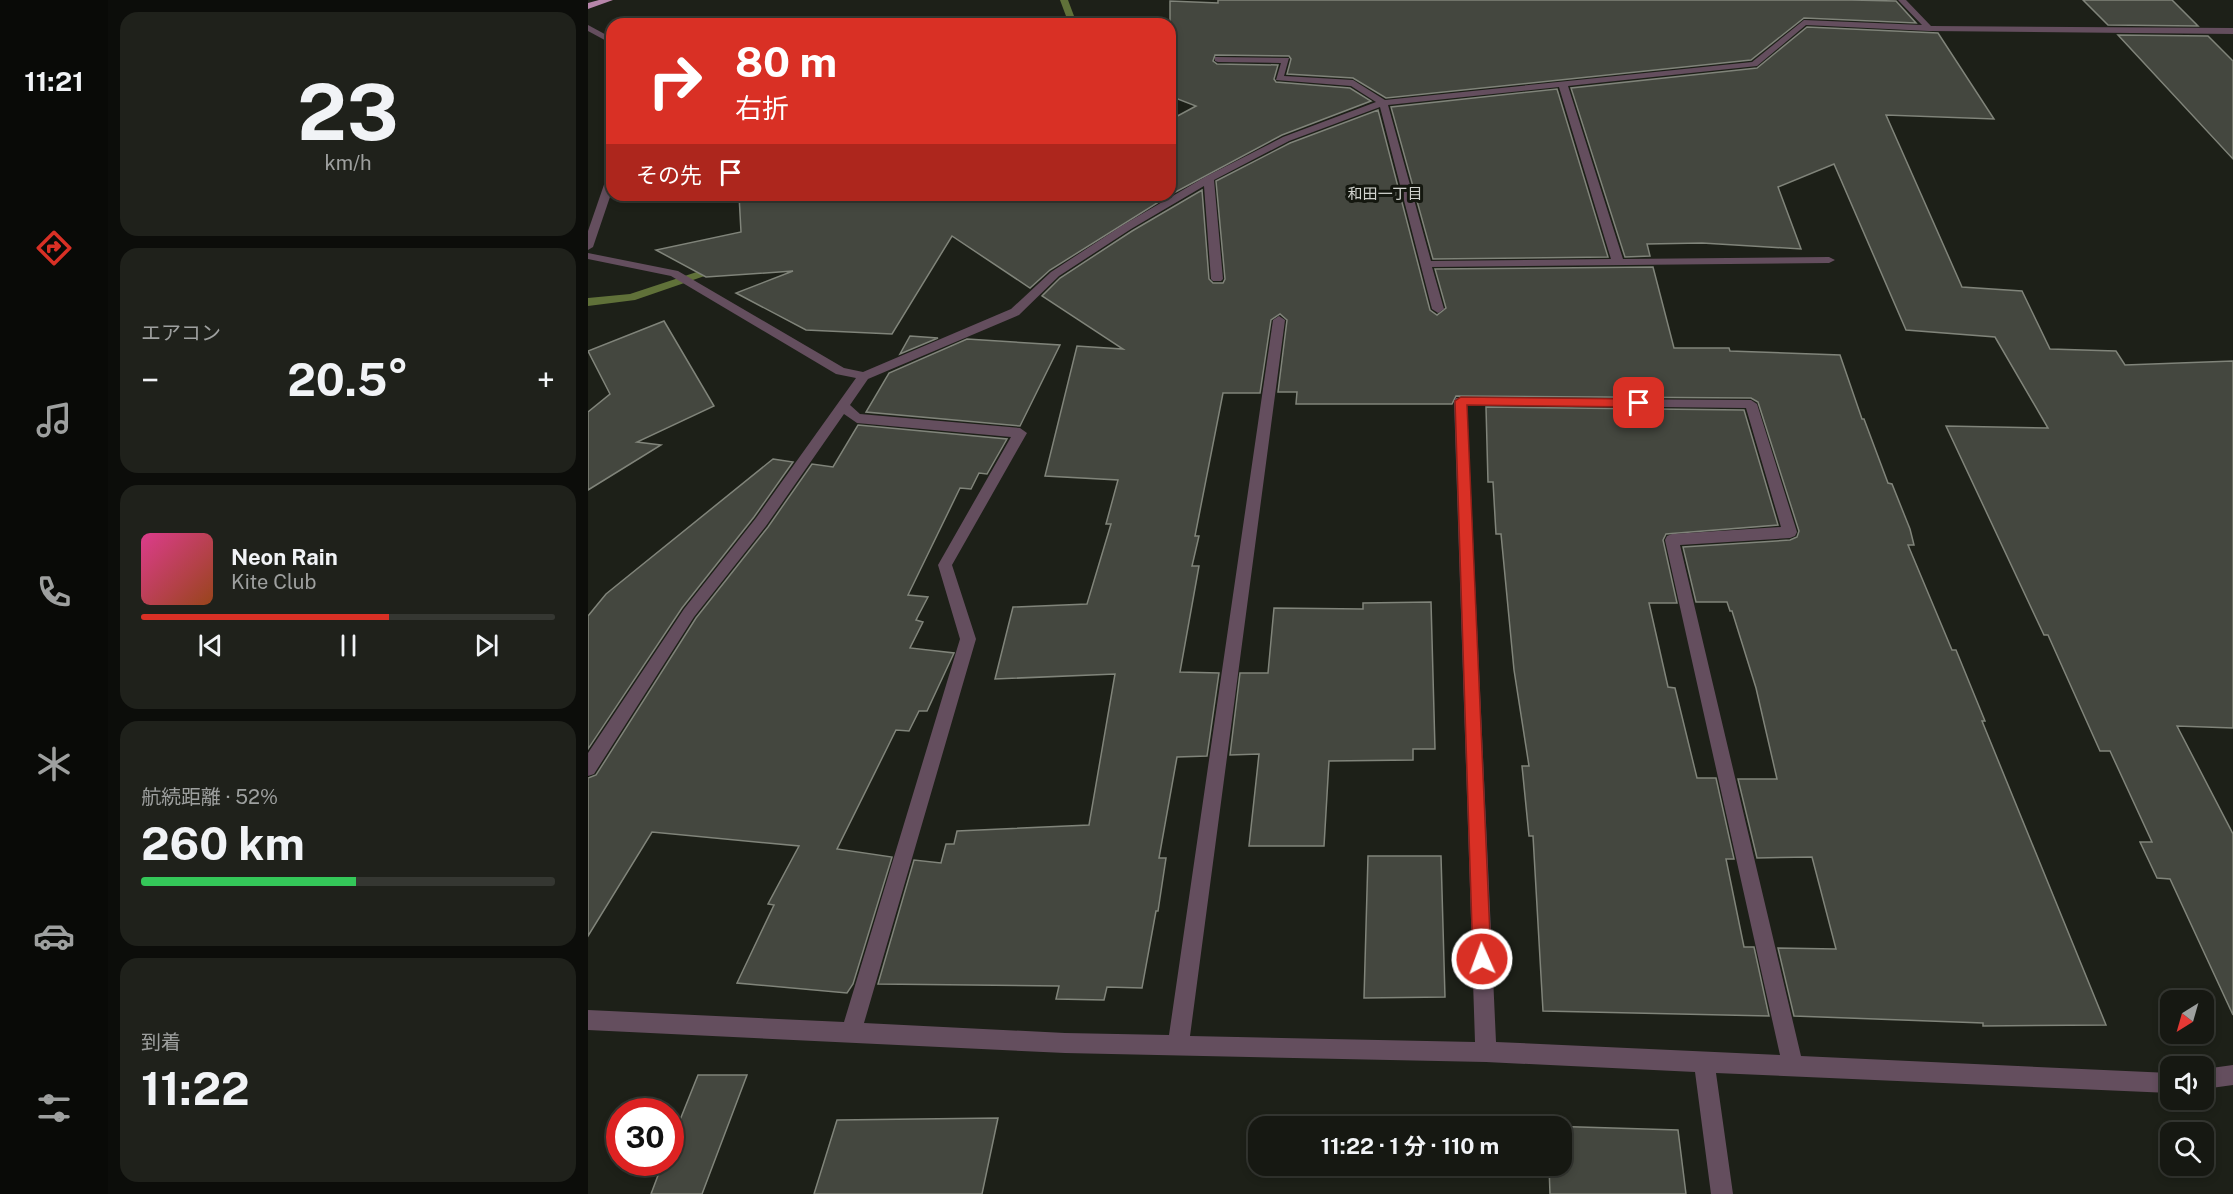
<!DOCTYPE html>
<html lang="ja">
<head>
<meta charset="utf-8">
<style>
	body { margin:0; font-family:"Public Sans","Noto Sans JP",sans-serif; background:#1f211b; color:#f1f3f6; height:100vh; display:flex; flex-direction:column; font-size:22px; white-space:nowrap }
	* { box-sizing:border-box; margin:0 }
	p { font-size:20px; color:#9ea09f }
	.icon { flex:none; width:33px; height:33px; fill:none; stroke:currentColor; stroke-width:2; stroke-linecap:round; stroke-linejoin:round }
	.map { position:relative; flex:1; overflow:hidden }
	.details { display:flex; flex-direction:column; gap:12px; padding:12px; background:#0c0d0a; width:480px }
	.details>* { flex:none }
	.guide { position:absolute; left:18px; top:18px; width:570px; height:183px; border-radius:18px; box-shadow:0 3px 9px #0003,0 0 0 2px #353732; background:#d93025; color:#fff; overflow:hidden }
	.needle { width:39px; rotate:217deg }
	.controls { position:absolute; left:1572px; top:990px; display:grid; gap:12px }
	.controls a { display:grid; place-items:center; width:54px; height:54px; border-radius:12px; background:#161812; box-shadow:0 3px 9px #0003,0 0 0 2px #353732; font-size:30px }
	.speed { position:absolute; left:18px; top:1098px; display:flex; gap:12px; font-size:30px; font-weight:700; text-align:center }
	.speed>* { display:grid; place-content:center; width:78px; height:78px; border-radius:50%; background:#161812; box-shadow:0 3px 9px #0003,0 0 0 2px #353732; line-height:1 }
	.speed .limit { border:9px solid #d22; background:#fff; color:#111 }
	.pin { position:absolute; display:grid; place-items:center; width:51px; height:51px; color:#fff; margin:-26px; border-radius:12px; box-shadow:0 3px 9px #0006 }
	.me { position:absolute; width:66px; margin:-33px; rotate:358deg; stroke-linejoin:round; filter:drop-shadow(0 0 4px #0008) }
	.turn { display:flex; align-items:center; gap:21px; height:126px; padding:0 30px; font-size:27px }
	.turn .icon { width:78px; height:78px; stroke-width:2.5 }
	.turn b { display:block; font-size:42px; line-height:51px }
	.then { display:flex; align-items:center; height:57px; padding:0 30px; background:#0003; gap:12px; font-size:22px }
	.big { font-size:45px; font-weight:700; line-height:1.1 }
	.details .widget { flex:1; display:flex; flex-direction:column; justify-content:center; gap:9px; min-width:0; padding:0 21px; border-radius:18px; background:#1f211b }
	.details .dial { align-items:center; gap:0 }
	.dial b { font-size:78px; line-height:1 }
	.song { display:flex; align-items:center; gap:18px }
	.cover { width:72px; height:72px; border-radius:9px; background:linear-gradient(135deg,hsl(330 70% 55%),hsl(20 70% 35%)) }
	.played { height:6px; border-radius:3px; background:linear-gradient(90deg,#d93025 60%,#353732 60%) }
	.keys { display:flex; justify-content:space-around; direction:ltr }
	.heat { display:flex; justify-content:space-between; align-items:center; font-size:33px; direction:ltr }
	.charge { height:9px; border-radius:4px; background:linear-gradient(90deg,#34c759 52%,#353732 0) }
	.trip { position:absolute; left:660px; top:1116px; width:324px; height:60px; border-radius:18px; background:#161812; box-shadow:0 3px 9px #0003,0 0 0 2px #353732; font-weight:700; line-height:60px; text-align:center }
	main { display:flex; flex:1; min-height:0 }
	.tab-bar { display:flex; flex-direction:column; width:108px; justify-content:space-around; align-items:center; background:#090a07; color:#9ea09f }
	.tab-bar .icon { width:42px; height:42px }
	.tab-bar .selected { color:#d93025 }
	.tab-bar b { font-size:27px; color:#f1f3f6 }
	.map>svg:first-child { display:block }
	.lines { fill:none; stroke-linecap:round; stroke-linejoin:round }
	.stream { fill:#607139; fill-rule:evenodd }
	.building { fill:#44473f; stroke:#80847a; stroke-width:1.5 }
	.minor { fill:#644e5e; fill-rule:evenodd }
	.trunk { fill:#b786aa; fill-rule:evenodd }
	.route { fill:#d93025; stroke:#8d1f18; stroke-width:1.5 }
	.labels { text-anchor:middle; stroke-width:6; stroke-linejoin:round; paint-order:stroke }
	.far-neighbourhood-label { font-size:15px; fill:#d1d3ce; stroke:#14170f }
</style>
</head>
<body>
<main>
<nav class="tab-bar">
<b>11:21</b>
<svg class="icon selected" aria-label="directions" viewBox="0 0 24 24"><path d="M12 3l9 9-9 9-9-9zM9 14v-3h6M13 9l2 2-2 2"/></svg>
<svg class="icon" aria-label="music" viewBox="0 0 24 24"><path d="M9 18V5l10-2v13"/><circle cx="6" cy="18" r="3"/><circle cx="16" cy="16" r="3"/></svg>
<svg class="icon" aria-label="phone" viewBox="0 0 24 24"><path d="M5 4h4l2 5-3 2q2 4 5 5l2-3 5 2v4C11 20 4 13 5 4z"/></svg>
<svg class="icon" aria-label="climate" viewBox="0 0 24 24"><path d="M12 3v18M4 7l16 10M4 17L20 7"/></svg>
<svg class="icon" aria-label="car" viewBox="0 0 24 24"><path d="M5 17H2v-5l4-1 3-4h7l3 4 3 1v5h-3M9 17h6M6 11h13"/><circle cx="7" cy="17" r="2"/><circle cx="17" cy="17" r="2"/></svg>
<svg class="icon" aria-label="filters" viewBox="0 0 24 24"><path d="M4 7h16M4 17h16"/><circle cx="9" cy="7" r="2"/><circle cx="15" cy="17" r="2"/></svg>
</nav>
<section class="details">
<div class="widget dial"><b>23</b><p>km/h</p></div>
<div class="widget"><p>エアコン</p>
<div class="heat"><a>−</a><b class="big">20.5°</b><a>+</a></div>
</div>
<div class="widget">
<div class="song"><i class="cover"></i><div><b>Neon Rain</b><p>Kite Club</p></div></div>
<div class="played"></div>
<div class="keys"><svg class="icon" aria-label="previous" viewBox="0 0 24 24"><path d="M18 5L8 12l10 7zM5 5v14"/></svg><svg class="icon" aria-label="pause" viewBox="0 0 24 24"><path d="M8 5v14M16 5v14"/></svg><svg class="icon" aria-label="next" viewBox="0 0 24 24"><path d="M6 5l10 7-10 7zM19 5v14"/></svg></div>
</div>
<div class="widget"><p>航続距離 · 52%</p><b class="big">260 km</b><div class="charge"></div></div>
<div class="widget"><p>到着</p><b class="big">11:22</b></div>
</section>
<div class="map">
<svg width="1645" height="1194" viewBox="0 0 1645 1194">
	<rect width="100%" height="100%" fill="#1d2018"/>
	<g class="lines">
		<!-- stream -->
		<g class="stream">
			<path d="M472,0H480L489,24H481Z"/>
			<path d="M130,265L134,266V270L47,300L0,306V298L42,294Z"/>
		</g>
	</g>
	<!-- building -->
	<g class="building">
		<path d="M630,0H1264L1308,1L1328,23L1216,18L1163,60L798,98L765,78L699,74L703,59L701,56L627,55L625,61L629,64L690,65L686,79L688,82L762,88L783,101L694,135L582,195V120L608,106L582,96V1L630,3Z"/>
		<path d="M1495,0H1584L1610,26L1520,25Z"/>
		<path d="M1219,27L1350,33L1406,119L1298,115L1374,287L1434,291L1462,349L1528,351L1537,365L1645,361V728L1589,726L1645,834V1015L1582,879L1569,878L1552,842H1564L1522,751H1512L1460,635H1456L1358,426L1460,428L1407,337L1318,330L1246,164L1190,187L1213,249L1114,243L1059,244L1062,256L1037,257L983,88L1169,68Z"/>
		<path d="M1530,35L1620,36L1645,61V159Z"/>
		<path d="M969,89L1020,257L845,259L803,107Z"/>
		<path d="M790,110L842,310L849,315L858,308L847,269L1065,267L1086,348H1141L1142,351L1252,355L1274,419H1276L1300,483L1304,484L1322,529L1326,545H1320L1364,650H1368L1397,721H1394L1518,1025L1395,1026V1023L1206,1016L1190,948L1248,949L1224,857L1169,858L1150,779H1189L1168,688L1144,611H1142L1139,602H1108L1095,547L1202,540L1209,537L1211,531L1170,402L1163,398L868,396L864,404H708L709,392H690L699,320L692,314L683,320L672,393H635L607,536H611L604,566H611L592,672L631,673L619,756L589,757L571,858H578L570,911H568L554,988L519,987L516,1000L468,999L471,986L290,984L326,860L353,863L358,844H366L369,831L501,825L527,674L407,679L425,607L499,604L523,524H518L530,480L457,476L489,346L535,349L454,296L472,278L544,231L614,190L621,279L625,283H635L637,279L628,181L702,143Z"/>
		<path d="M151,195H582L462,270L442,288L364,236L304,334L218,330L148,293L205,271L118,277L68,250L153,232Z"/>
		<path d="M76,321L126,406L49,442L73,445L0,490V412L22,394L0,351Z"/>
		<path d="M322,336L350,338L312,354Z"/>
		<path d="M379,339L472,345L432,426L278,412L301,373Z"/>
		<path d="M898,407L1156,410L1190,525L1078,534L1075,540L1089,603H1061L1080,687L1087,688L1109,778H1128L1146,859H1138L1156,947H1166L1181,1016L955,1011L945,836H941L934,766H941L926,670L913,534H908L905,482H900Z"/>
		<path d="M270,425L419,439L399,474L391,473L383,489L372,488L320,595L340,597L328,620L335,622L322,648L366,653L339,711H331L321,731L308,730L249,849L304,857L265,984L259,993L149,983L186,905L180,904L211,846L64,832L0,936V778L8,775L108,618L180,527L224,464L245,467Z"/>
		<path d="M185,459L205,462L166,517L94,608L0,749V616L18,594Z"/>
		<path d="M843,602L847,749H825V760L741,761L736,846H661L671,754L642,755L652,673H680L686,608L775,609V603Z"/>
		<path d="M780,856H853L857,997L776,998Z"/>
		<path d="M110,1075H159L114,1194H63L75,1162H82V1145Z"/>
		<path d="M410,1118L394,1194H226L249,1120Z"/>
		<path d="M959,1126L1090,1130L1098,1194H962L961,1166H974V1126Z"/>
	</g>
	<g class="lines">
		<!-- minor -->
		<g class="minor">
			<path d="M1310,0H1318L1343,26L1645,28V34L1341,31L1218,25L1169,66L980,86L1035,259L1241,257L1247,260L1241,263L844,267L856,309L850,313L844,309L792,107L701,141L626,180L635,279L633,281H625L623,279L616,186L543,229L471,276L431,315L280,379L262,405L272,414L432,428L439,433L364,565L388,639L276,1023L477,1033L581,1035L685,320L691,316L697,320L602,1036L887,1042L866,401L868,398L1163,400L1169,404L1209,532L1207,536L1202,538L1092,545L1213,1056L1582,1073V1093L1128,1073L1145,1194H1123L1107,1072L898,1062L477,1053L0,1030V1010L256,1022L372,639L350,565L423,437L269,423L256,414L178,526L106,617L6,774L0,776V753L96,609L168,518L268,378L248,374L83,276L0,259V253L90,271L256,368L275,372L423,309L463,272L535,225L617,177L695,137L788,102L763,86L688,80L693,63L630,62L627,61V57L701,58L696,76L765,80L797,100L1164,62L1216,20L1334,25ZM971,87L1023,259L843,261L800,105ZM879,405L1158,408L1193,527L1084,534L1079,536L1077,540L1192,1055L908,1042Z"/>
			<path d="M0,25L24,38V44L0,31Z"/>
			<path d="M24,173V191L5,247L0,250V231L19,176Z"/>
			<path d="M1645,1065V1085L1616,1089V1069Z"/>
		</g>
		<!-- trunk -->
		<path class="trunk" d="M11,0H25L0,9V3Z"/>
	</g>
	<!-- route -->
	<path class="route" d="M873,397L1051,399L1057,403L1051,407L879,405L903,959L900,965L894,967L888,965L885,959L867,401Z"/>
	<g class="labels">
		<!-- far-neighbourhood labels -->
		<g class="far-neighbourhood-label">
			<text x="797" y="199">和田一丁目</text>
		</g>
	</g>
</svg>
<div class="controls">
<a><svg class="needle" viewBox="-14 -14 28 28"><path d="M0-13l5 13h-10z" fill="#e53935"/><path d="M0 13l5-13h-10z" fill="#9ea09f"/></svg></a>
<a><svg class="icon" aria-label="sound" viewBox="0 0 24 24"><path d="M4 9h4l5-4v14l-5-4H4zM17 9q2 3 0 6"/></svg></a>
<a><svg class="icon" aria-label="search" viewBox="0 0 24 24"><circle cx="10" cy="10" r="6"/><path d="M15 15l6 6"/></svg></a>
</div>
<div class="speed"><div class="limit">30</div></div>
<div class="pin" style="left:1051px;top:403px;background:#d93025"><svg class="icon" aria-label="arrive" viewBox="0 0 24 24"><path d="M6 21V4h12l-3 4 3 4H6"/></svg></div>
<svg class="me" style="left:894px;top:959px" viewBox="-20 -20 40 40"><circle r="17" fill="#d93025" stroke="#fff" stroke-width="3"/><path d="M0-11L8 9 0 5-8 9z" fill="#fff"/></svg>
<div class="trip">11:22 · 1 分 · 110 m</div>
<div class="guide">
<div class="turn"><svg class="icon" aria-label="right" viewBox="0 0 24 24"><path d="M7 20v-9h11M14 6l5 5-5 5"/></svg><div><b>80 m</b>右折</div></div>
<div class="then">その先<svg class="icon" aria-label="arrive" viewBox="0 0 24 24"><path d="M6 21V4h12l-3 4 3 4H6"/></svg></div>
</div>
</div>
</main>
</body>
</html>
